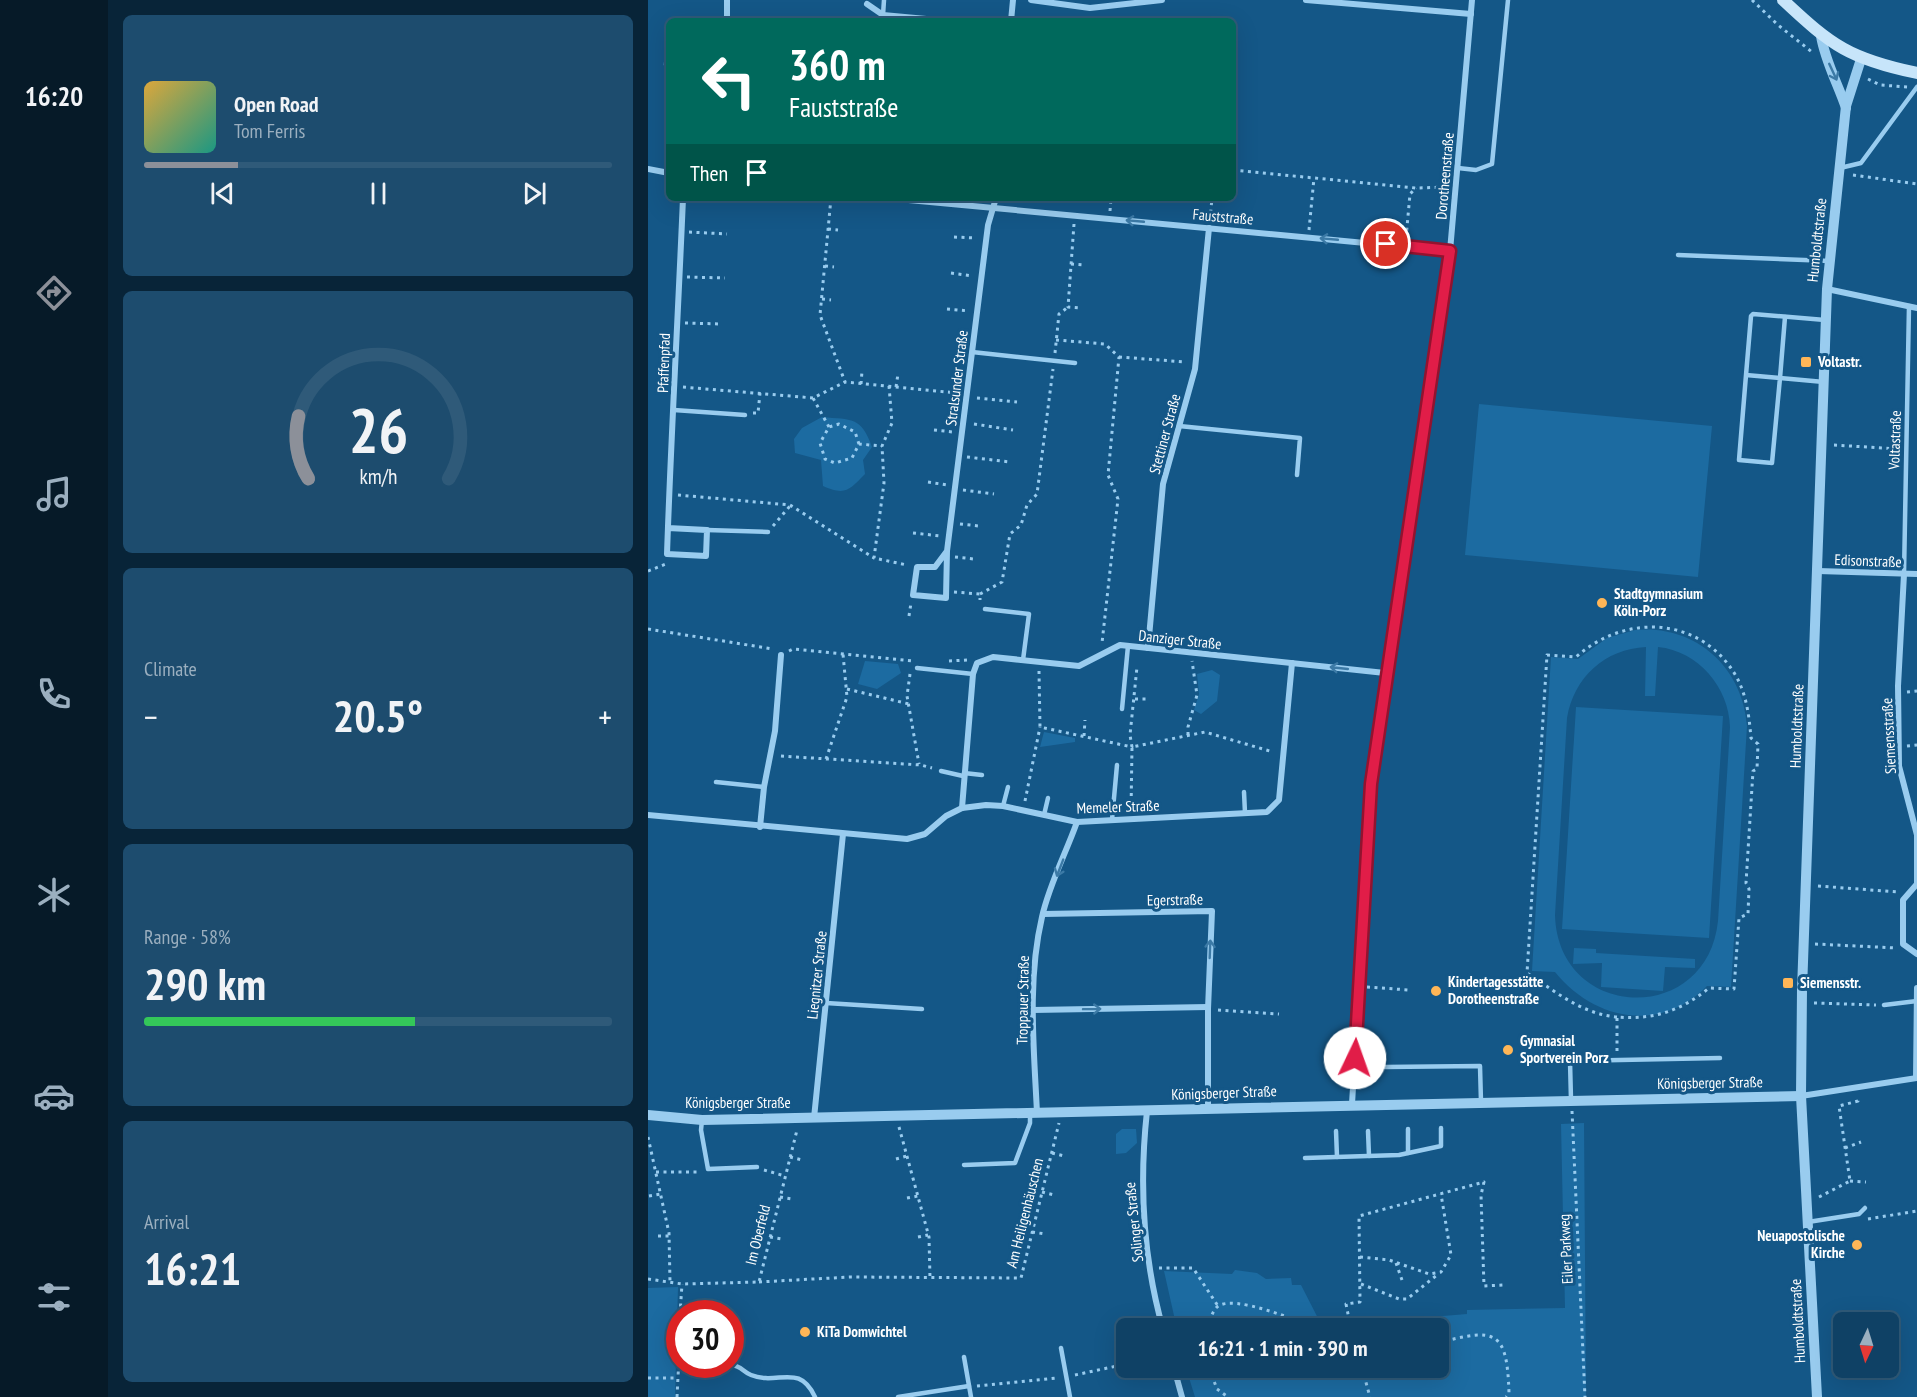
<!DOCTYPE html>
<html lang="en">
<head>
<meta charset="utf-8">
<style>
	body { margin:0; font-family:"PT Sans Narrow",sans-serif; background:#1d4c6e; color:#f1f3f6; height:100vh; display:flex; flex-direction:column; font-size:22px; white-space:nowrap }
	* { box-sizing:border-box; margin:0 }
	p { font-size:20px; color:#9bafbf }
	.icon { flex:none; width:33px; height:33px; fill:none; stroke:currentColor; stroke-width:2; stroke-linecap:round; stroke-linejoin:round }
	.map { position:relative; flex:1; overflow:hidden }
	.sheet { display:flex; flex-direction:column; gap:15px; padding:15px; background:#082438; width:540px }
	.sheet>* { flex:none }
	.top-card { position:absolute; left:18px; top:18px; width:570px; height:183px; border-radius:9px; box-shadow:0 6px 24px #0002,0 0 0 2px #2f5a79; background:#00695c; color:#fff; overflow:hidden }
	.needle { width:39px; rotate:184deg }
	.fabs { position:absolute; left:1185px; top:1312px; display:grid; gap:12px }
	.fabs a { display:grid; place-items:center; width:66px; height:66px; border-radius:9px; background:#0f4165; box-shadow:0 6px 24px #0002,0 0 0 2px #2f5a79; font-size:30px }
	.speed { position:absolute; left:18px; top:1300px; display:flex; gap:12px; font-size:30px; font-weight:700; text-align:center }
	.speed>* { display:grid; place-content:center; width:78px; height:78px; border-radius:50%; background:#0f4165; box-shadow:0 6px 24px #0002,0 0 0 2px #2f5a79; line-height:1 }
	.speed .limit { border:9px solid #d22; background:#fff; color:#111 }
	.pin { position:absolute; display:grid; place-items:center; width:51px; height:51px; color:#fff; margin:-26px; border:3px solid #fff; border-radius:50%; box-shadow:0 2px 6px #0007 }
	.me { position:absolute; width:66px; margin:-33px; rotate:3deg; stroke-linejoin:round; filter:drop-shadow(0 0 4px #0008) }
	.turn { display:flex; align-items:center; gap:21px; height:126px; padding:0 24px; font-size:27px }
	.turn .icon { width:78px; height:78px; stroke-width:2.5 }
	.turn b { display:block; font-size:42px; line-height:51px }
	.then { display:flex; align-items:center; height:57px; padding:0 24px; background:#0003; gap:12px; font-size:22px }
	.big { font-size:45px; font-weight:800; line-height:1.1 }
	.sheet .card { flex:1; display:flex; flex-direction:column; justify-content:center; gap:9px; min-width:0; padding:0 21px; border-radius:9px; background:#1d4c6e }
	.sheet .dial { align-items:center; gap:0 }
	.dial svg { height:156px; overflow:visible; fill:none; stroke:#2f5a79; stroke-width:7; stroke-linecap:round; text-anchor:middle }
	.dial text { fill:#f1f3f6; stroke:none }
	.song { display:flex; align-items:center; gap:18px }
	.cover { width:72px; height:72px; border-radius:9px; background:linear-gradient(135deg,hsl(40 70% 55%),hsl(170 70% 35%)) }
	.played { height:6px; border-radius:3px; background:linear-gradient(90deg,#8c9099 20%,#2f5a79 20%) }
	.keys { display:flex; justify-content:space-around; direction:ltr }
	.heat { display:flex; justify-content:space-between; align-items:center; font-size:33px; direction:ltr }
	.charge { height:9px; border-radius:4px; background:linear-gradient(90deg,#34c759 58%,#2f5a79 0) }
	.trip { position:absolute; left:468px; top:1318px; width:333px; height:60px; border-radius:9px; background:#0f4165; box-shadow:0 6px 24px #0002,0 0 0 2px #2f5a79; font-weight:800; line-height:60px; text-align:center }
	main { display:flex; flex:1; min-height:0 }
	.menu { display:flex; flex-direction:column; width:108px; justify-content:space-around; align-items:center; background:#061a28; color:#9bafbf }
	.menu .icon { width:42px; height:42px }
	.menu .on { color:#8c9099 }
	.menu b { font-size:27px; color:#f1f3f6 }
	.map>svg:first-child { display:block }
	.green { fill:#1c6ba1; fill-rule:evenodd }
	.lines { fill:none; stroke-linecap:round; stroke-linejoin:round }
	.path { stroke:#99ccef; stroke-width:3; stroke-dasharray:3 4.5; stroke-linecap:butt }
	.service { stroke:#99ccef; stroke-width:4.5 }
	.minor { stroke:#99ccef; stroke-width:6 }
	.tertiary { stroke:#99ccef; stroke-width:10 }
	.secondary { stroke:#c7e5fa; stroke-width:12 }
	.oneway { stroke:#3c7aa6 }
	.route-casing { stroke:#92132f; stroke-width:15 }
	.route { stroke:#e11d48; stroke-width:10 }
	.poi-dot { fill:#ffb657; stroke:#145787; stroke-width:2 }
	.labels { text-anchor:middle; stroke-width:6; stroke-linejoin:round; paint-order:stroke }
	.street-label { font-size:15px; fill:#fff; stroke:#145787 }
	.poi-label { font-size:15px; font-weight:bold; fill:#fff; stroke:#145787; text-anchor:start }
</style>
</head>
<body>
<main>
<nav class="menu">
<b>16:20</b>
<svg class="icon on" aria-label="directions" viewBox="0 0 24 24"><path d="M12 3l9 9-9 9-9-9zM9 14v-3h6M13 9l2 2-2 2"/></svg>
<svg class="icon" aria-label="music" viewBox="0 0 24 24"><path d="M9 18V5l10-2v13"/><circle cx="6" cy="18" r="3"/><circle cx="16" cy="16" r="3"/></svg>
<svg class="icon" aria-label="phone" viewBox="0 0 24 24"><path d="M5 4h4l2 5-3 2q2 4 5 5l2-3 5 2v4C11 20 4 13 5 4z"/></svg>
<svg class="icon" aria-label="climate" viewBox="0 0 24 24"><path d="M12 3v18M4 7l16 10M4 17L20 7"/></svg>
<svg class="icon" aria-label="car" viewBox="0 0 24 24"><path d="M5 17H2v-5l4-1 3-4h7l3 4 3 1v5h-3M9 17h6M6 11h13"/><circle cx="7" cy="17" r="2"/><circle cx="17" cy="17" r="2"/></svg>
<svg class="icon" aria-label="filters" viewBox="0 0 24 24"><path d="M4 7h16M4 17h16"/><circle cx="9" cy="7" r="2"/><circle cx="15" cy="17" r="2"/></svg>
</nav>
<section class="sheet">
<div class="card">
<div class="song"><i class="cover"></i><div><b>Open Road</b><p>Tom Ferris</p></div></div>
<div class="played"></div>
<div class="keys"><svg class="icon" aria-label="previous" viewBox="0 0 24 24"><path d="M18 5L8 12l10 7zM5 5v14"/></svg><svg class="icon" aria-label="pause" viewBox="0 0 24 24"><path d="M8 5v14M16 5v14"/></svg><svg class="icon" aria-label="next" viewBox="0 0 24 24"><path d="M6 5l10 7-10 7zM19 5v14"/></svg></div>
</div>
<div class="card dial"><svg viewBox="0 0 100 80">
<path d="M14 69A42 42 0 1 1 86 69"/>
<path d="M14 69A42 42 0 0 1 9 37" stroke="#8c9099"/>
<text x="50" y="56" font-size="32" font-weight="700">26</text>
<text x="50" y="72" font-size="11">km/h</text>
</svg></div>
<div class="card"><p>Climate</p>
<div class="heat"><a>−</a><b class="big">20.5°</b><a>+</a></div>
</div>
<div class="card"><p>Range · 58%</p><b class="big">290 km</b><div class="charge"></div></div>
<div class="card"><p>Arrival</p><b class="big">16:21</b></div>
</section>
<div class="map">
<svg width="1269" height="1397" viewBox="0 0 1269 1397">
	<rect width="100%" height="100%" fill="#145787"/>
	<!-- green -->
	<g class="green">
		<path d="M831,404L1064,426L1050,577L817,555Z"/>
		<path d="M174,417C204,420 213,416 224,447L215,460L217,474C201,490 198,496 175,486L173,460L147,453L146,439L154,428Z"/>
		<path d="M987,630C1047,624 1095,667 1099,726L1083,987L1059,986C1012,1034 946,1020 907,972L884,971L903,657L930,659L959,638ZM998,647L997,696H1007L1010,647C1050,651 1081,687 1082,727L1070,921C1059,1027 910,1021 907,915L919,718C926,677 957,649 998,647Z"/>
		<path d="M217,661L250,664L253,673L229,689L210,684Z"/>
		<path d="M564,670L572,675L569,701L553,714L546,710L551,694L549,674Z"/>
		<path d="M928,707L1075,716L1061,938L914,929Z"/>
		<path d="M396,732L427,738V742L392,747Z"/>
		<path d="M926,948L948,949V953L1047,959V968L1017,967L1015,991L953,987L954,963L925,964Z"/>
		<path d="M936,1123L938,1397H547L538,1368H790V1329H529L516,1271L584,1274L587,1270L609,1273L618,1279L643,1278L644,1285H653L674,1326L819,1314V1310L917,1308L913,1124Z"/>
		<path d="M474,1129H488L489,1143L478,1153L468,1154V1134Z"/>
		<path d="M30,1287L27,1397H0V1288Z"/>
	</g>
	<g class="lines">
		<!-- path -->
		<g class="path">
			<path d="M1104,0L1130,25L1164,52"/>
			<path d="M1220,79L1232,85L1260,87"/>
			<path d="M585,170L768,188L798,187"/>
			<path d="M1205,175L1269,184"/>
			<path d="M183,198L172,315L197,382L309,393"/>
			<path d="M462,211L463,198"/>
			<path d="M562,220L564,198"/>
			<path d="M426,224L420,307L433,308"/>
			<path d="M180,229L190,230"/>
			<path d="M661,230L666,178"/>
			<path d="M41,232L79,234"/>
			<path d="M306,237L328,238"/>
			<path d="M758,238L762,194L768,188"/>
			<path d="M423,264L437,265"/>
			<path d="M177,266L186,267"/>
			<path d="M303,273L325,276"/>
			<path d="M39,277L77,278"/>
			<path d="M174,299L183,300"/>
			<path d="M299,309L321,311"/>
			<path d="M37,323L74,324"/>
			<path d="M408,340L457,344L471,357L460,475L470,499L454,643"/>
			<path d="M407,353L411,314L420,307"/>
			<path d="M471,357L538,362"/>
			<path d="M213,384L214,371"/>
			<path d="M241,386L244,423L234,446L236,483L226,558L259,565"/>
			<path d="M35,387L165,398"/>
			<path d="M248,387L250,374"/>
			<path d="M329,398L369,402"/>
			<path d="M105,413H110L112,393"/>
			<path d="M326,424L365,430"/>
			<path d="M181,427L165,398L197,382"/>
			<path d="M286,430L305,432"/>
			<path d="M211,444L207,432L191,424L181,427L172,443L177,459L187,463L204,458L211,444L234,446"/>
			<path d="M1186,445L1251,449"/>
			<path d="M319,457L362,462"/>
			<path d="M280,482L299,485"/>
			<path d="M315,490L346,494"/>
			<path d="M30,495L142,505L226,558"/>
			<path d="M312,524L331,526"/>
			<path d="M125,526L142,506"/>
			<path d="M265,533L293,536"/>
			<path d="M307,557L326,559"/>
			<path d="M0,571L18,564"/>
			<path d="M306,592L332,594V600"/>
			<path d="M332,594L354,582L362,534L373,525L379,505L389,494L405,369"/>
			<path d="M261,616L263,603"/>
			<path d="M0,629L125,649"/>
			<path d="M141,651L145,649L265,661"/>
			<path d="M301,661L319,660"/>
			<path d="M391,671L392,727L484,747L482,735L489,667"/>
			<path d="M262,674L259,696L271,764"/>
			<path d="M199,689L261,704"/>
			<path d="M1259,692L1269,691"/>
			<path d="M487,699H499"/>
			<path d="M540,735V727L549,695L544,661"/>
			<path d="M436,736L437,720"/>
			<path d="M1259,746L1269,745"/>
			<path d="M133,756L273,765L284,768"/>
			<path d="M178,759L199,697L195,654"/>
			<path d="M377,801L392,727"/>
			<path d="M483,811L484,747L557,732L625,752"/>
			<path d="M1170,886L1250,892"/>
			<path d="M1167,944L1248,948"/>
			<path d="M719,987L761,990"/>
			<path d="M1166,1003L1228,1005"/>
			<path d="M570,1010L631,1014"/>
			<path d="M969,1017C934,1014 908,992 879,973L899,655L928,657C977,613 1053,616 1088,676C1099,696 1101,716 1103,738L1110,744L1109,769L1105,771L1098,883L1101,889L1100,914L1091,918L1086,989L1061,988C1033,1011 1005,1020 969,1017V1051"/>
			<path d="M715,1058L731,1061"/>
			<path d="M924,1111L937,1397"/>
			<path d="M251,1127L281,1237L282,1278"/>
			<path d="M0,1137L21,1233L22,1282"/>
			<path d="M1197,1148L1213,1142"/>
			<path d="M404,1153L416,1156"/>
			<path d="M142,1157L154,1160"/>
			<path d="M248,1159L259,1156"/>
			<path d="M116,1170L137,1176"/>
			<path d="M8,1172H51"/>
			<path d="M1202,1181L1218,1182"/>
			<path d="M394,1192L406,1195"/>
			<path d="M1,1196L13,1194"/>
			<path d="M132,1197L144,1199"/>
			<path d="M1171,1197L1202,1181L1191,1106L1210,1101V1097"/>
			<path d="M259,1198L270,1196"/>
			<path d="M1220,1219L1269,1211"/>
			<path d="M384,1232L397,1234"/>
			<path d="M10,1236H21"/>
			<path d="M122,1237L134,1239"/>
			<path d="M270,1237L280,1235"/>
			<path d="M712,1257L741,1260L781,1274L793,1272L803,1255L793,1194"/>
			<path d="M748,1263L754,1280"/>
			<path d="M511,1268H545L570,1306"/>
			<path d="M0,1279L34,1284L111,1282L149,1130"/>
			<path d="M111,1282L202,1277L373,1278L411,1123"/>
			<path d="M713,1284L751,1299H759L789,1275"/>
			<path d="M32,1314L34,1284"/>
			<path d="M561,1329C562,1321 563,1313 569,1307C585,1293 652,1322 670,1329"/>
			<path d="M703,1329L698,1304L712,1302L711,1216L836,1182L833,1195L836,1286L856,1285"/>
			<path d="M790,1343C849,1327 859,1331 861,1393L858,1397"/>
			<path d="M561,1368L569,1389L580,1397"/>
			<path d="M714,1368L722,1397"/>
			<path d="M427,1375L478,1364"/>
			<path d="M0,1378H30"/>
			<path d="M329,1386L409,1378"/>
			<path d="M29,1397L32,1337"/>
		</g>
		<!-- service -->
		<g class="service">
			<path d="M235,15L236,0"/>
			<path d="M18,65L21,24"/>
			<path d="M810,168L828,170L844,164L860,0"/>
			<path d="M1192,168L1213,163L1269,87"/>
			<path d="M1030,255L1182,261"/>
			<path d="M1137,317L1132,378L1176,382"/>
			<path d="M324,352L427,363"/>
			<path d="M1098,375L1091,460L1124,463L1132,378L1098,375L1103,316L1105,314L1177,320"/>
			<path d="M26,410L97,415"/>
			<path d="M531,426L652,438L649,475"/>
			<path d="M59,530L120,532"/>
			<path d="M1256,574L1261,306"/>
			<path d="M337,609L381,614L375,660"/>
			<path d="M269,668L325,674"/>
			<path d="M474,709L480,646"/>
			<path d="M293,771L315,776"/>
			<path d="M316,773L334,775"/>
			<path d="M68,782L116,787"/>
			<path d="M596,792L597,813"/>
			<path d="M355,806L360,787"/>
			<path d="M396,815L400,798"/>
			<path d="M464,820L469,765"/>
			<path d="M178,1003L274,1009"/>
			<path d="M1236,1005L1269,1001"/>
			<path d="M737,1067L832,1066L833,1102"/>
			<path d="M923,1100L922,1061L1072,1058"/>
			<path d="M54,1120L53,1130L60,1169L109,1167"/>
			<path d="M760,1129V1153"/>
			<path d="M688,1131L689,1157"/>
			<path d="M720,1131L721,1156"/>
			<path d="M657,1158L751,1155L793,1146V1128"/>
			<path d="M316,1165L367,1163L382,1123V1113"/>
			<path d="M1160,1222L1211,1214L1217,1208"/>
			<path d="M413,1348L422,1397"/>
			<path d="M316,1357L323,1397"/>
			<path d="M82,1365C93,1365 95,1372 103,1375C130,1386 151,1362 167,1397"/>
			<path d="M250,1397L321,1386"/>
		</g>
		<!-- minor -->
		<g class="minor">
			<path d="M79,0V21"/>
			<path d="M383,0L442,8L514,0"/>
			<path d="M658,0L823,14"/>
			<path d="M219,4L235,15L300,21"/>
			<path d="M363,21L365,0"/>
			<path d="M0,169L21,173"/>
			<path d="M239,198L802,251"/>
			<path d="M1179,289L1269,308"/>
			<path d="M20,528L59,530L58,556L19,554C23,436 30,317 35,198"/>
			<path d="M299,551L298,598L265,595L269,567H287L299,551L340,225L348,198"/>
			<path d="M1170,571L1269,574"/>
			<path d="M1256,574L1250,686L1251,766L1269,835V884L1255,900V944L1269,954"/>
			<path d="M500,648L515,484L547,369L561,228"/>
			<path d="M314,808L325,674L329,663L345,657L431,666L472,645L737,673"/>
			<path d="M0,815L259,839L277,834L298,816L314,808L338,805L355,806L429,822L619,812L631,800L644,663"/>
			<path d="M112,827L116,787L127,731L133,655"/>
			<path d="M395,914L564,911L560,1009V1110"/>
			<path d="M385,1010L560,1007"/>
			<path d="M1268,1078L1269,988"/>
			<path d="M1153,1096L1269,1078"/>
			<path d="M704,1104L723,784L802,251L824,0"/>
			<path d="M499,1111C491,1184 495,1258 515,1329"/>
			<path d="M389,1113C386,1048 379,981 394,917C401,885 418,853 429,822"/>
			<path d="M166,1118L195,834"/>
			<path d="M526,1368L534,1397"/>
		</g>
		<!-- tertiary -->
		<g class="tertiary">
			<path d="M1173,36C1177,61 1190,84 1198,108"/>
			<path d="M0,1115L54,1120L1153,1096"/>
			<path d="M1169,1397L1153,1096L1154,990L1179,289L1198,106L1213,59"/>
		</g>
		<!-- secondary -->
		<path class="secondary" d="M1135,0C1184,46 1202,59 1269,73"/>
	</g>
	<!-- one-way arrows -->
	<defs><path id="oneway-shaft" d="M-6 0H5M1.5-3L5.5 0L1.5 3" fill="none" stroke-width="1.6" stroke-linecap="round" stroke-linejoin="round" transform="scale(1.5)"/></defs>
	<g class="oneway">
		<use href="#oneway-shaft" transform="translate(1185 72) rotate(65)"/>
		<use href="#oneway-shaft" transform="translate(487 221) rotate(-175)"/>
		<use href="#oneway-shaft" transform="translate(681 239) rotate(-175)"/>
		<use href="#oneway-shaft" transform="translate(691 668) rotate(-174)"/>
		<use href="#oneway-shaft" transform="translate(412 868) rotate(111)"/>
		<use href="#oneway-shaft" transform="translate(562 949) rotate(-88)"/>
		<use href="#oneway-shaft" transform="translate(444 1009) rotate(-1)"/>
	</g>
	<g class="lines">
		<!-- route casing -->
		<g class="route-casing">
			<path id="route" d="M707,1058L723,784L802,251L738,244"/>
		</g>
		<!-- route -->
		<use href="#route" class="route"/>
	</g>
	<!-- markers -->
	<g class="poi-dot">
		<rect x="1152" y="356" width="12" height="12" rx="3"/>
		<circle cx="954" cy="603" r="6"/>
		<rect x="1134" y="977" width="12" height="12" rx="3"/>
		<circle cx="788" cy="991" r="6"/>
		<circle cx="860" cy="1050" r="6"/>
		<circle cx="1209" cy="1245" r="6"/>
		<circle cx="157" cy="1332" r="6"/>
	</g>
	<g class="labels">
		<!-- street labels -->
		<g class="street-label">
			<text transform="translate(797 176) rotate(-85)" y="5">Dorotheenstraße</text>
			<text transform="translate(575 217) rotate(5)" y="5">Fauststraße</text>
			<text transform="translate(1169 240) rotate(-84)" y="5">Humboldtstraße</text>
			<text transform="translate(16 363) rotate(-88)" y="5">Pfaffenpfad</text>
			<text transform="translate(309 378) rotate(-83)" y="5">Stralsunder Straße</text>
			<text transform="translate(517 434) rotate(-75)" y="5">Stettiner Straße</text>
			<text transform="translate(1247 440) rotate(-88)" y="5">Voltastraße</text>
			<text transform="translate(1220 561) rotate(2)" y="5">Edisonstraße</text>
			<text transform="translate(532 640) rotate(6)" y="5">Danziger Straße</text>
			<text transform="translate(1149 726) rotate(-88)" y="5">Humboldtstraße</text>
			<text transform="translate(1241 736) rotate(-93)" y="5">Siemensstraße</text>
			<text transform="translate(470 807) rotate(-2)" y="5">Memeler Straße</text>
			<text transform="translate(527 900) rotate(-1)" y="5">Egerstraße</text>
			<text transform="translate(169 975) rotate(-84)" y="5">Liegnitzer Straße</text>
			<text transform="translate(375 1000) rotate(-89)" y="5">Troppauer Straße</text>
			<text transform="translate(1062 1083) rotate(-1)" y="5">Königsberger Straße</text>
			<text transform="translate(576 1093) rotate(-2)" y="5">Königsberger Straße</text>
			<text x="90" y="1108">Königsberger Straße</text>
			<text transform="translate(377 1213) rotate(-76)" y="5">Am Heiligenhäuschen</text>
			<text transform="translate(486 1222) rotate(-96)" y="5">Solinger Straße</text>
			<text transform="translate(110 1235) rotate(-76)" y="5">Im Oberfeld</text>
			<text transform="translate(918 1249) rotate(-93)" y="5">Eiler Parkweg</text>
			<text transform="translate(1150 1321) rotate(-93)" y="5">Humboldtstraße</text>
		</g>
		<!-- poi labels -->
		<g class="poi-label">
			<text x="1170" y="367">Voltastr.</text>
			<text x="966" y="599">Stadtgymnasium<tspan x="966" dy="17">Köln-Porz</tspan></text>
			<text x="800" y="987">Kindertagesstätte<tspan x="800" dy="17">Dorotheenstraße</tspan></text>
			<text x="1152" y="988">Siemensstr.</text>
			<text x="872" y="1046">Gymnasial<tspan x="872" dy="17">Sportverein Porz</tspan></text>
			<text x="1197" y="1241" text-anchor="end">Neuapostolische<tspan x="1197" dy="17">Kirche</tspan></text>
			<text x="169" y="1337">KiTa Domwichtel</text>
		</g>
	</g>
</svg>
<div class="fabs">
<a><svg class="needle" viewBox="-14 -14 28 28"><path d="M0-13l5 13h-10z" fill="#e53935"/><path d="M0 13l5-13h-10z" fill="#9bafbf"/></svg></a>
</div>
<div class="speed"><div class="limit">30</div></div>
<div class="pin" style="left:738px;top:244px;background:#d93025"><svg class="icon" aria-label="arrive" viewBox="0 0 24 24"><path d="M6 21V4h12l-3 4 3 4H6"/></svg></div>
<svg class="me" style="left:707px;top:1058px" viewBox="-20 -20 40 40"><circle r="19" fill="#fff"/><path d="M0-13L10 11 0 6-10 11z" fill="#e11d48"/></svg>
<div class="trip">16:21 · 1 min · 390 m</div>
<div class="top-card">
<div class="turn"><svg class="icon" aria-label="left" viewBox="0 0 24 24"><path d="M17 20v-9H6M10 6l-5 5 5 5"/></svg><div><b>360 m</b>Fauststraße</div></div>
<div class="then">Then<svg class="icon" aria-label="arrive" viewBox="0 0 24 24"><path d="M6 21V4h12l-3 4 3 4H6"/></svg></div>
</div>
</div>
</main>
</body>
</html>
